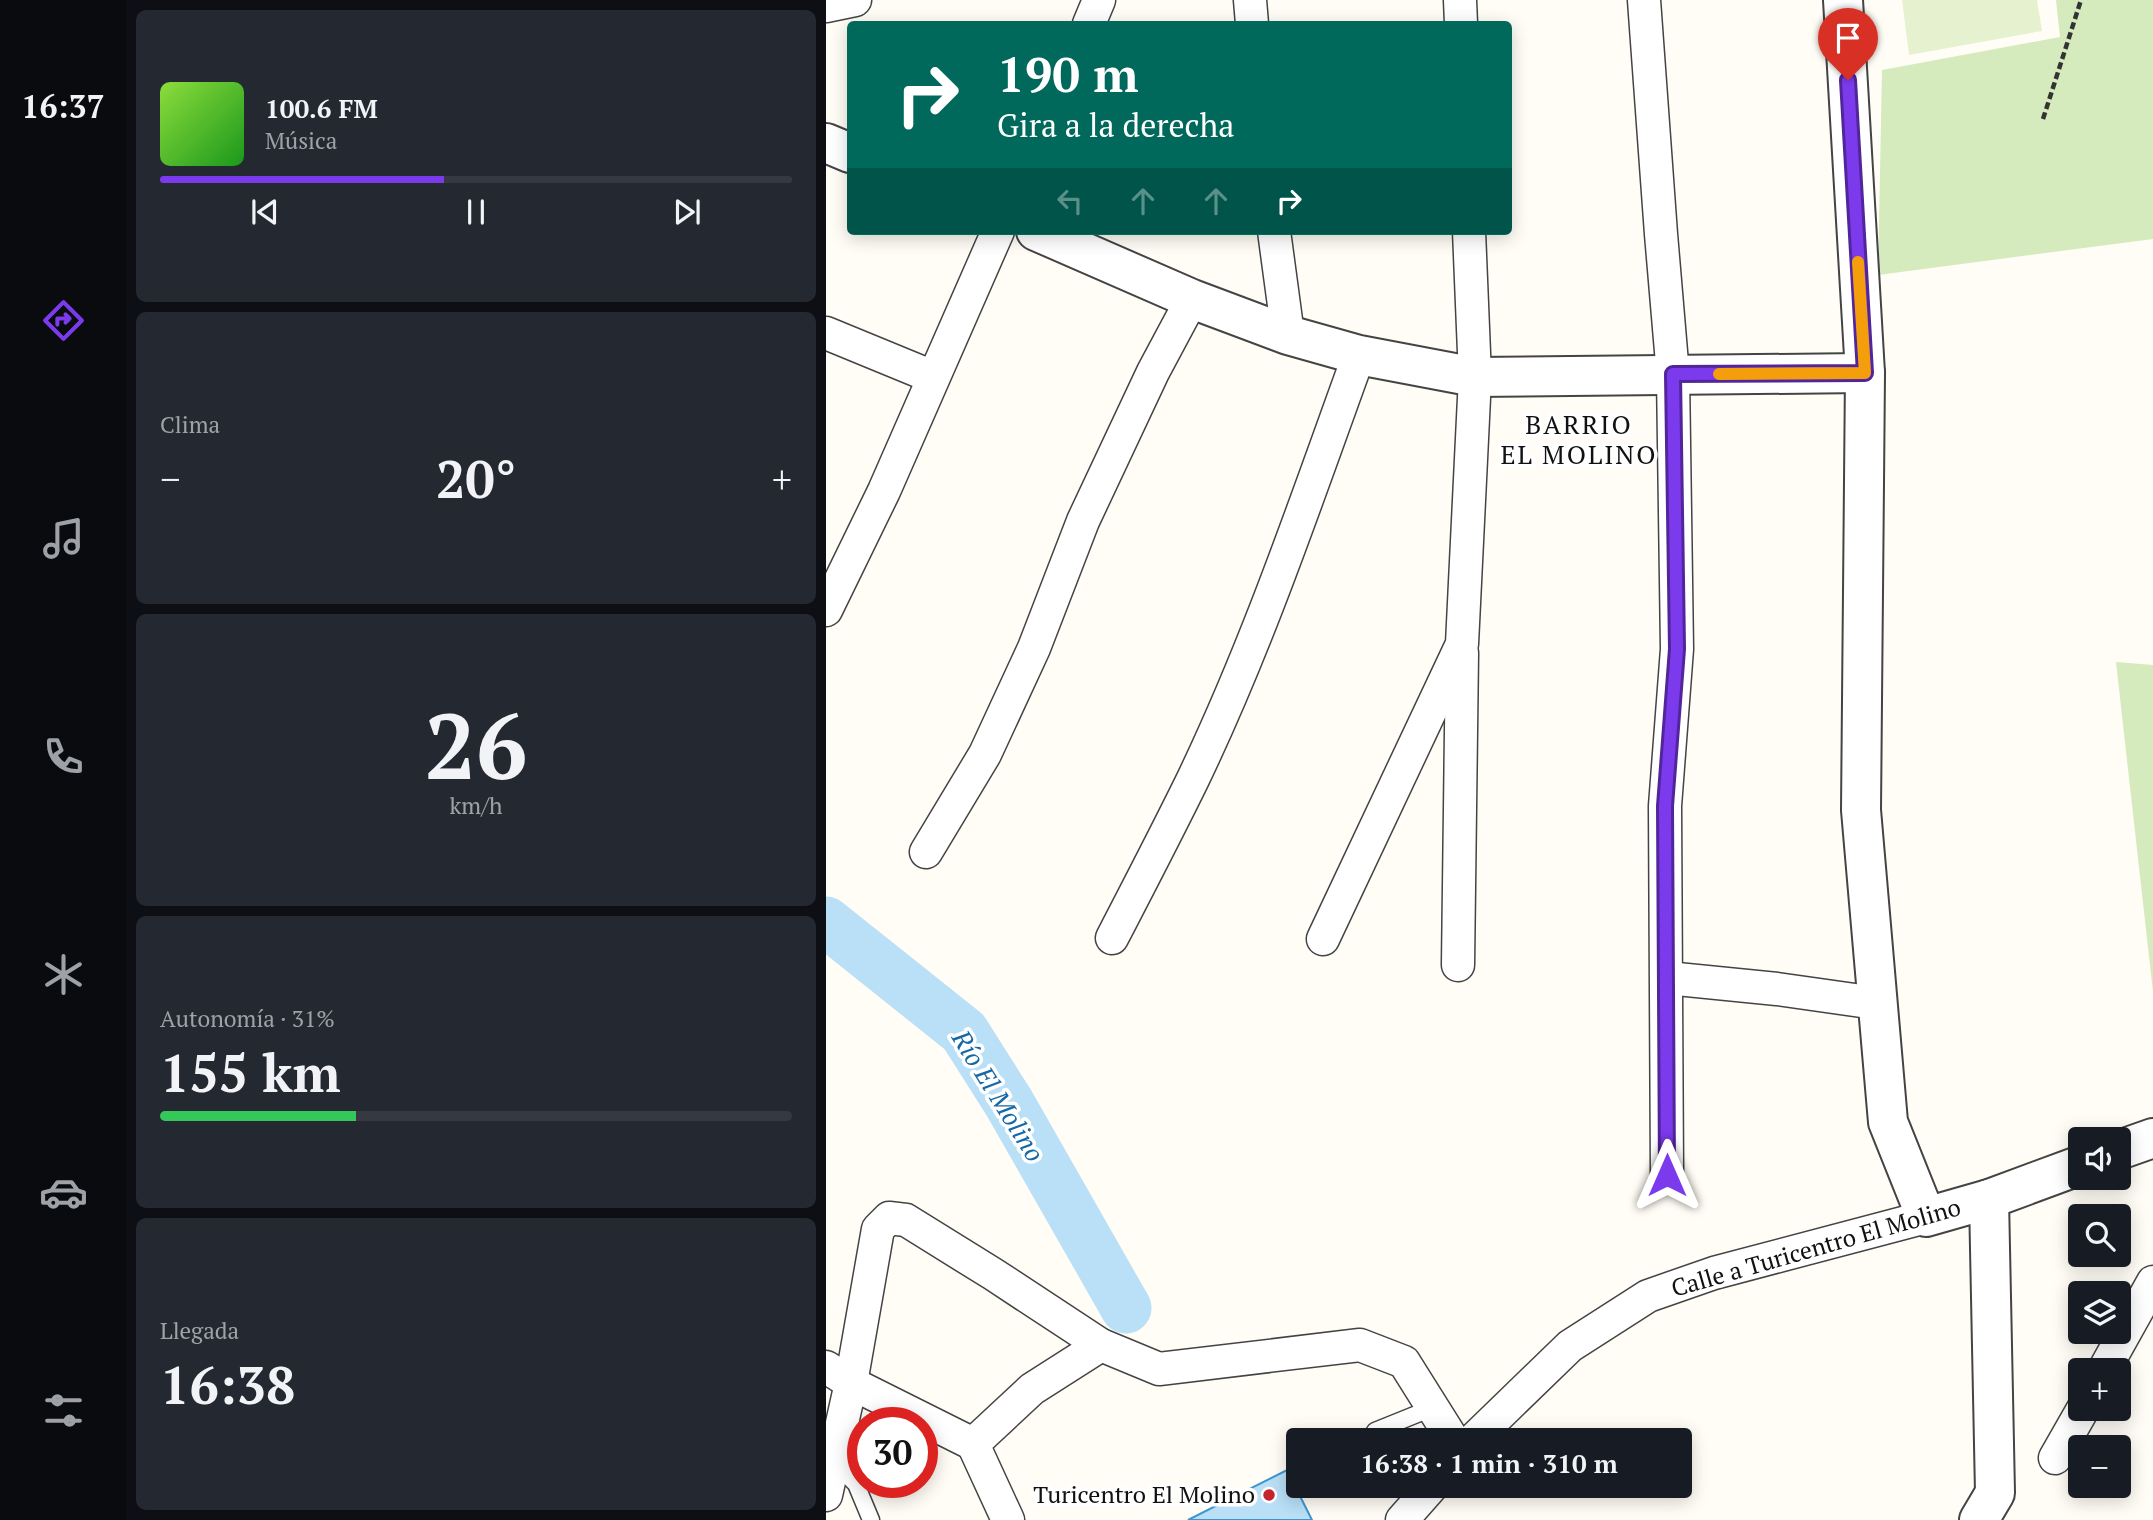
<!DOCTYPE html>
<html lang="es">
<head>
<meta charset="utf-8">
<style>
	body { margin:0; font-family:"PT Serif",serif; background:#242831; color:#f1f3f6; height:100vh; display:flex; flex-direction:column; font-size:26px; white-space:nowrap }
	* { box-sizing:border-box; margin:0 }
	p { font-size:23px; color:#9ea1a6 }
	.icon { flex:none; width:38px; height:38px; fill:none; stroke:currentColor; stroke-width:2; stroke-linecap:round; stroke-linejoin:round }
	.map { position:relative; flex:1; overflow:hidden }
	.side { display:flex; flex-direction:column; gap:10px; padding:10px; background:#0d0f14; width:700px }
	.side>* { flex:none }
	.top-card { position:absolute; left:21px; top:21px; width:665px; height:214px; border-radius:7px; box-shadow:0 4px 18px #0003; background:#00695c; color:#fff; overflow:hidden }
	.buttons { position:absolute; left:1242px; top:1127px; display:grid; gap:14px }
	.buttons a { display:grid; place-items:center; width:63px; height:63px; border-radius:7px; background:#171b24; box-shadow:0 4px 18px #0003; font-size:35px }
	.speed { position:absolute; left:21px; top:1407px; display:flex; gap:14px; font-size:35px; font-weight:700; text-align:center }
	.speed>* { display:grid; place-content:center; width:91px; height:91px; border-radius:50%; background:#171b24; box-shadow:0 4px 18px #0003; line-height:1 }
	.speed .limit { border:10px solid #d22; background:#fff; color:#111 }
	.pin { position:absolute; display:grid; place-items:center; width:60px; height:60px; color:#fff; margin:-72px -30px; border-radius:50% 50% 50% 0; rotate:-45deg; box-shadow:0 0 7px #0007 }
	.pin .icon { rotate:45deg }
	.me { position:absolute; width:77px; margin:-38px; rotate:0deg; stroke-linejoin:round; filter:drop-shadow(0 0 5px #0008) }
	.turn { display:flex; align-items:center; gap:24px; height:147px; padding:0 35px; font-size:32px }
	.turn .icon { width:91px; height:91px; stroke-width:2.5 }
	.turn b { display:block; font-size:49px; line-height:60px }
	.lanes { display:flex; align-items:center; height:66px; padding:0 35px; background:#0003; justify-content:center; gap:35px; direction:ltr }
	.lanes .off { opacity:.35 }
	.big { font-size:52px; font-weight:700; line-height:1.1 }
	.side .widget { flex:1; display:flex; flex-direction:column; justify-content:center; gap:10px; min-width:0; padding:0 24px; border-radius:10px; background:#242831 }
	.side .dial { align-items:center; gap:0 }
	.dial b { font-size:91px; line-height:1 }
	.song { display:flex; align-items:center; gap:21px }
	.cover { width:84px; height:84px; border-radius:10px; background:linear-gradient(135deg,hsl(90 70% 55%),hsl(120 70% 35%)) }
	.played { height:7px; border-radius:4px; background:linear-gradient(90deg,#7c3aed 45%,#363941 45%) }
	.keys { display:flex; justify-content:space-around; direction:ltr }
	.heat { display:flex; justify-content:space-between; align-items:center; font-size:38px; direction:ltr }
	.charge { height:10px; border-radius:5px; background:linear-gradient(90deg,#34c759 31%,#363941 0) }
	.trip { position:absolute; left:460px; top:1428px; width:406px; height:70px; border-radius:7px; background:#171b24; box-shadow:0 4px 18px #0003; font-weight:700; line-height:70px; text-align:center }
	main { display:flex; flex:1; min-height:0 }
	.menu { display:flex; flex-direction:column; width:126px; justify-content:space-around; align-items:center; background:#090b0e; color:#9ea1a6 }
	.menu .icon { width:49px; height:49px }
	.menu .on { color:#7c3aed }
	.menu b { font-size:32px; color:#f1f3f6 }
	.map>svg:first-child { display:block }
	.green { fill:#d5ebbd }
	.pitch { fill:#e6f2cf }
	.water { fill:#b9e0f7; stroke:#3f96cf; stroke-width:2 }
	.lines { fill:none; stroke-linecap:round; stroke-linejoin:round }
	.river { stroke:#b9e0f7; stroke-width:51 }
	.service-casing { stroke:#444; stroke-width:19 }
	.minor-casing { stroke:#444; stroke-width:35 }
	.tertiary-casing { stroke:#444; stroke-width:42 }
	.path { stroke:#333; stroke-width:4.5; stroke-dasharray:7 3.5; stroke-linecap:butt }
	.service { stroke:#fff; stroke-width:16 }
	.minor { stroke:#fff; stroke-width:32 }
	.tertiary { stroke:#fff; stroke-width:38 }
	.route-casing { stroke:#51269a; stroke-width:18 }
	.route { stroke:#7c3aed; stroke-width:12 }
	.slow { stroke:#f59e0b; stroke-width:12 }
	.poi-dot { fill:#c4262e; stroke:#fff; stroke-width:2.5 }
	.labels { text-anchor:middle; stroke-width:7; stroke-linejoin:round; paint-order:stroke }
	.street-label { font-size:24px; fill:#111; stroke:#fff }
	.poi-label { font-size:24px; fill:#111; stroke:#fff; text-anchor:end }
	.neighbourhood-label { font-size:26px; letter-spacing:2px; fill:#111; stroke:#fff }
	.water-label { font-size:26px; font-style:italic; fill:#1768a6; stroke:#fff }
</style>
</head>
<body>
<main>
<nav class="menu">
<b>16:37</b>
<svg class="icon on" aria-label="directions" viewBox="0 0 24 24"><path d="M12 3l9 9-9 9-9-9zM9 14v-3h6M13 9l2 2-2 2"/></svg>
<svg class="icon" aria-label="music" viewBox="0 0 24 24"><path d="M9 18V5l10-2v13"/><circle cx="6" cy="18" r="3"/><circle cx="16" cy="16" r="3"/></svg>
<svg class="icon" aria-label="phone" viewBox="0 0 24 24"><path d="M5 4h4l2 5-3 2q2 4 5 5l2-3 5 2v4C11 20 4 13 5 4z"/></svg>
<svg class="icon" aria-label="climate" viewBox="0 0 24 24"><path d="M12 3v18M4 7l16 10M4 17L20 7"/></svg>
<svg class="icon" aria-label="car" viewBox="0 0 24 24"><path d="M5 17H2v-5l4-1 3-4h7l3 4 3 1v5h-3M9 17h6M6 11h13"/><circle cx="7" cy="17" r="2"/><circle cx="17" cy="17" r="2"/></svg>
<svg class="icon" aria-label="filters" viewBox="0 0 24 24"><path d="M4 7h16M4 17h16"/><circle cx="9" cy="7" r="2"/><circle cx="15" cy="17" r="2"/></svg>
</nav>
<section class="side">
<div class="widget">
<div class="song"><i class="cover"></i><div><b>100.6 FM</b><p>Música</p></div></div>
<div class="played"></div>
<div class="keys"><svg class="icon" aria-label="previous" viewBox="0 0 24 24"><path d="M18 5L8 12l10 7zM5 5v14"/></svg><svg class="icon" aria-label="pause" viewBox="0 0 24 24"><path d="M8 5v14M16 5v14"/></svg><svg class="icon" aria-label="next" viewBox="0 0 24 24"><path d="M6 5l10 7-10 7zM19 5v14"/></svg></div>
</div>
<div class="widget"><p>Clima</p>
<div class="heat"><a>−</a><b class="big">20°</b><a>+</a></div>
</div>
<div class="widget dial"><b>26</b><p>km/h</p></div>
<div class="widget"><p>Autonomía · 31%</p><b class="big">155 km</b><div class="charge"></div></div>
<div class="widget"><p>Llegada</p><b class="big">16:38</b></div>
</section>
<div class="map">
<svg width="1327" height="1520" viewBox="0 0 1327 1520">
	<rect width="100%" height="100%" fill="#fffdf5"/>
	<!-- green -->
	<g class="green">
		<path d="M1230,0H1327V239L1052,275L1056,70L1234,37Z"/>
		<path d="M1290,662L1327,665V992Z"/>
	</g>
	<!-- pitch -->
	<path class="pitch" d="M1076,0H1211L1216,31L1083,55Z"/>
	<!-- water -->
	<path class="water" d="M461,1470L486,1520H362Z"/>
	<g class="lines">
		<!-- river -->
		<path class="river" d="M0,922L138,1032L183,1103L300,1308"/>
		<!-- service casing -->
		<g class="service-casing">
			<g id="service">
				<path d="M549,1431L606,1408"/>
				<path d="M7,1461L30,1484L45,1520"/>
			</g>
		</g>
		<!-- minor casing -->
		<g class="minor-casing">
			<g id="minor">
				<path d="M424,0L426,24"/>
				<path d="M634,0L635,24"/>
				<path d="M818,0L835,234L847,375L851,649L839,806L841,1176"/>
				<path d="M0,6L29,0"/>
				<path d="M263,24L273,0"/>
				<path d="M448,231L462,335"/>
				<path d="M0,333L107,377"/>
				<path d="M0,610L58,491L172,231"/>
				<path d="M100,852L159,754L208,648L257,521L327,372L366,299"/>
				<path d="M286,938C313,886 340,834 366,781C432,644 481,498 533,355"/>
				<path d="M497,939L636,644L649,377L643,231"/>
				<path d="M632,965L636,653"/>
				<path d="M841,978L951,989L1050,1003"/>
				<path d="M275,1345L333,1369L534,1345L578,1362L627,1440"/>
				<path d="M0,1367L25,1383L147,1444"/>
				<path d="M1278,1370L1327,1282"/>
				<path d="M647,1440L744,1346L822,1296L888,1273L1100,1217"/>
				<path d="M1229,1458L1257,1409"/>
				<path d="M0,1495L25,1383L52,1229L63,1218L80,1220L167,1274L275,1345L206,1389L147,1444L182,1520"/>
				<path d="M576,1520L606,1486"/>
			</g>
		</g>
		<!-- tertiary casing -->
		<g class="tertiary-casing">
			<g id="tertiary">
				<path d="M1017,0L1039,373L1035,810L1062,1122L1100,1217L1163,1199L1255,1165"/>
				<path d="M0,143L24,153"/>
				<path d="M210,231L366,299L462,335L533,355L649,377L1039,373"/>
				<path d="M1293,1150L1327,1138"/>
				<path d="M1153,1520L1169,1493L1163,1199"/>
			</g>
		</g>
		<!-- path -->
		<path class="path" d="M1217,119L1255,0"/>
		<!-- service -->
		<use href="#service" class="service"/>
		<!-- minor -->
		<use href="#minor" class="minor"/>
		<!-- tertiary -->
		<use href="#tertiary" class="tertiary"/>
	</g>
	<g class="lines">
		<!-- route casing -->
		<g class="route-casing">
			<path id="route" d="M841,1175L839,806L851,649L847,374L1039,373L1022,80"/>
		</g>
		<!-- route -->
		<use href="#route" class="route"/>
		<!-- slow -->
		<path class="slow" d="M893,374L1039,373L1032,262"/>
	</g>
	<!-- markers -->
	<circle class="poi-dot" cx="443" cy="1495" r="7"/>
	<g class="labels">
		<!-- street labels -->
		<g class="street-label">
			<text transform="translate(990 1248) rotate(-16)" y="8">Calle a Turicentro El Molino</text>
		</g>
		<!-- poi labels -->
		<g class="poi-label">
			<text x="429" y="1503">Turicentro El Molino</text>
		</g>
		<!-- neighbourhood labels -->
		<g class="neighbourhood-label">
			<text x="753" y="434">BARRIO<tspan x="753" dy="30">EL MOLINO</tspan></text>
		</g>
		<!-- water labels -->
		<g class="water-label">
			<text transform="translate(172 1096) rotate(58)" y="9">Río El Molino</text>
		</g>
	</g>
</svg>
<div class="buttons">
<a><svg class="icon" aria-label="sound" viewBox="0 0 24 24"><path d="M4 9h4l5-4v14l-5-4H4zM17 9q2 3 0 6"/></svg></a>
<a><svg class="icon" aria-label="search" viewBox="0 0 24 24"><circle cx="10" cy="10" r="6"/><path d="M15 15l6 6"/></svg></a>
<a><svg class="icon" aria-label="layers" viewBox="0 0 24 24"><path d="M12 4l9 5-9 5-9-5zM3 14l9 5 9-5"/></svg></a>
<a>+</a>
<a>−</a>
</div>
<div class="speed"><div class="limit">30</div></div>
<div class="pin" style="left:1022px;top:80px;background:#d93025"><svg class="icon" aria-label="arrive" viewBox="0 0 24 24"><path d="M6 21V4h12l-3 4 3 4H6"/></svg></div>
<svg class="me" style="left:841px;top:1175px" viewBox="-20 -20 40 40"><path d="M0-17L14 15 0 8-14 15z" fill="#7c3aed" stroke="#fff" stroke-width="4"/></svg>
<div class="trip">16:38 · 1 min · 310 m</div>
<div class="top-card">
<div class="turn"><svg class="icon" aria-label="right" viewBox="0 0 24 24"><path d="M7 20v-9h11M14 6l5 5-5 5"/></svg><div><b>190 m</b>Gira a la derecha</div></div>
<div class="lanes"><svg class="icon off" aria-label="left" viewBox="0 0 24 24"><path d="M17 20v-9H6M10 6l-5 5 5 5"/></svg><svg class="icon off" aria-label="ahead" viewBox="0 0 24 24"><path d="M12 20V5M6 11l6-6 6 6"/></svg><svg class="icon off" aria-label="ahead" viewBox="0 0 24 24"><path d="M12 20V5M6 11l6-6 6 6"/></svg><svg class="icon" aria-label="right" viewBox="0 0 24 24"><path d="M7 20v-9h11M14 6l5 5-5 5"/></svg></div>
</div>
</div>
</main>
</body>
</html>
